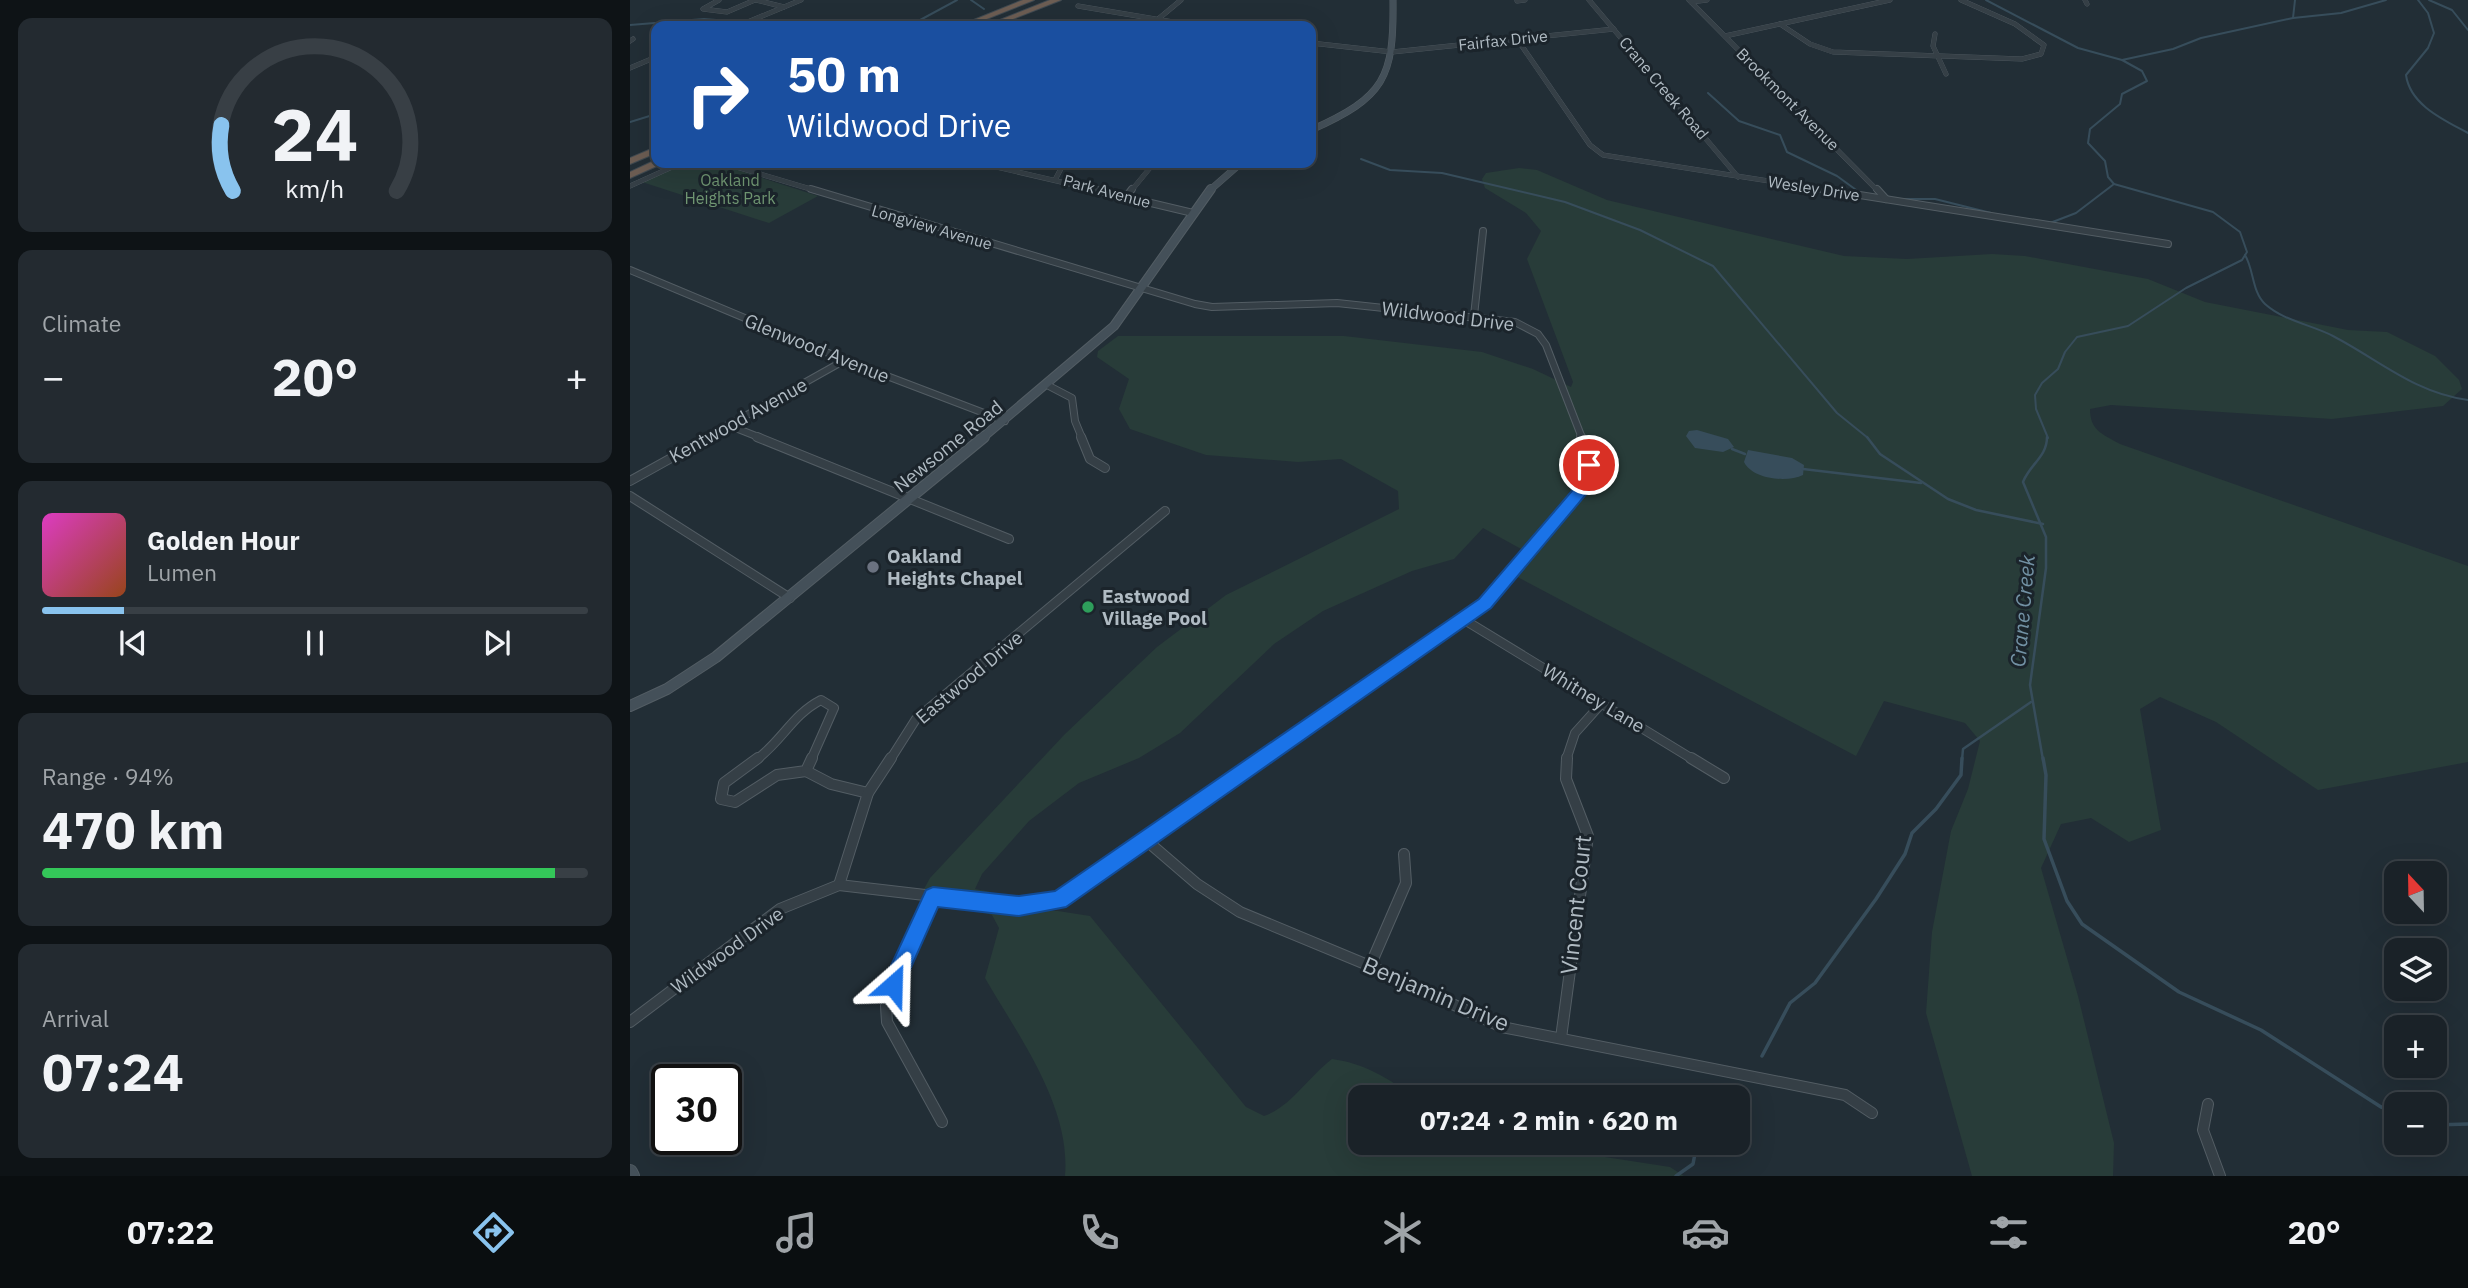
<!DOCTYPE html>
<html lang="en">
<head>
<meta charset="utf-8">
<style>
	body { margin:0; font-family:"IBM Plex Sans",sans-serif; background:#232a30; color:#f1f3f6; height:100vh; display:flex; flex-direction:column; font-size:26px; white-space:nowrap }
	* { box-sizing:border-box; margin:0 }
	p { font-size:23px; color:#9fa4a8 }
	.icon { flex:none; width:38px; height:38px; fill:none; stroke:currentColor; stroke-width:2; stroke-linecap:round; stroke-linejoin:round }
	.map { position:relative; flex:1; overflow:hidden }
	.side { display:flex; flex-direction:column; gap:18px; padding:18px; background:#0e1316; width:630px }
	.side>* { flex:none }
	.guide { position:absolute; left:21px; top:21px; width:665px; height:147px; border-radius:14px; box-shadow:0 7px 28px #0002,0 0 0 2px #383f45; background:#1a4fa0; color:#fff; overflow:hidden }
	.needle { width:46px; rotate:338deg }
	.buttons { position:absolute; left:1754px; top:861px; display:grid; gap:14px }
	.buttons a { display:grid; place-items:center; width:63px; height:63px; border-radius:14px; background:#1a2228; box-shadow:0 7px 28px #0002,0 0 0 2px #383f45; font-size:35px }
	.speed { position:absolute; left:21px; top:1064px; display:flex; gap:14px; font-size:35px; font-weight:700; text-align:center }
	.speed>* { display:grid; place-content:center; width:91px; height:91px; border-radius:50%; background:#1a2228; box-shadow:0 7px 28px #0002,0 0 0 2px #383f45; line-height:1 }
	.speed .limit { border:4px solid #111; border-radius:10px; background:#fff; color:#111 }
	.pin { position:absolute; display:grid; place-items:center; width:60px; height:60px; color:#fff; margin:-30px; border:4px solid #fff; border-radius:50%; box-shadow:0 2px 7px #0007 }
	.me { position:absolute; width:77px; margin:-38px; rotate:25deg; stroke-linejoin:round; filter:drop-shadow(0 0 5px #0008) }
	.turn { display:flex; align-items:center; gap:24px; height:147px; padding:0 21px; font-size:32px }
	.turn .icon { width:91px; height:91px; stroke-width:2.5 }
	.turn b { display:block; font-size:49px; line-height:60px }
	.big { font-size:52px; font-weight:700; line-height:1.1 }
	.side .tile { flex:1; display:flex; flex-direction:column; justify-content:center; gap:10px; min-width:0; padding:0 24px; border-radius:14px; background:#232a30 }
	.side .dial { align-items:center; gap:0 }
	.dial svg { height:182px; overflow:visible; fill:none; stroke:#383f45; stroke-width:7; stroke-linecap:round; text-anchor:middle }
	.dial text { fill:#f1f3f6; stroke:none }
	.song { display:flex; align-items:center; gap:21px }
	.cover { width:84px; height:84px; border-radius:10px; background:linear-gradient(135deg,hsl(310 70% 55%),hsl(20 70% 35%)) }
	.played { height:7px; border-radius:4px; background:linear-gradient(90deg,#89c3ee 15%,#383f45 15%) }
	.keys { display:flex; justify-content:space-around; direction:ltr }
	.heat { display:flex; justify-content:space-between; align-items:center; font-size:38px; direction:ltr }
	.charge { height:10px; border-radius:5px; background:linear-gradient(90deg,#34c759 94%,#383f45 0) }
	.trip { position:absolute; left:718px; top:1085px; width:402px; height:70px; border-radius:14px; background:#1a2228; box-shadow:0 7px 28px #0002,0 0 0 2px #383f45; font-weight:700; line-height:70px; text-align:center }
	.menu { display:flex; height:112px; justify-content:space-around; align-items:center; background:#0a0e10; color:#9fa4a8 }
	.menu .icon { width:49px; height:49px }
	.menu .current { color:#89c3ee }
	.menu b { font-size:32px; color:#f1f3f6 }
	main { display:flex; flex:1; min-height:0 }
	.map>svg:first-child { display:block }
	.green { fill:#283c39 }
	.water { fill:#374d5b }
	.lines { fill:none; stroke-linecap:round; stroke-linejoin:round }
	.stream-far2 { stroke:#374d5b; stroke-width:2 }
	.stream-far1 { stroke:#374d5b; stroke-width:2.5 }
	.stream { stroke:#374d5b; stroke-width:3.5 }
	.street-far3-casing { stroke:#535d64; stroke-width:5 }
	.street-far2-casing { stroke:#535d64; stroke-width:8 }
	.street-far1-casing { stroke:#535d64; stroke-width:10 }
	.street-casing { stroke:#535d64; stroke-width:12 }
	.secondary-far3-casing { stroke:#535d64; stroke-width:7 }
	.secondary-far2-casing { stroke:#535d64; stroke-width:10 }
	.secondary-far1-casing { stroke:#535d64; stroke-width:12 }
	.secondary-casing { stroke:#535d64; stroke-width:16 }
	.highway-casing { stroke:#404a51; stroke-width:2 }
	.street-far3 { stroke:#353f46; stroke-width:4.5 }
	.street-far2 { stroke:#353f46; stroke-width:6 }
	.street-far1 { stroke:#353f46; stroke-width:8 }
	.street { stroke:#353f46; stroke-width:10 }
	.secondary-far3 { stroke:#445059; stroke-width:6 }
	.secondary-far2 { stroke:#445059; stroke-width:8 }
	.secondary-far1 { stroke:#445059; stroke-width:10 }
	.secondary { stroke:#445059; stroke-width:14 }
	.highway { fill:#6c5d53; fill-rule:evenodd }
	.route { fill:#1a73e8; stroke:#114b97; stroke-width:2 }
	.worship-dot { fill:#6b7280; stroke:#1b242b; stroke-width:2.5 }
	.leisure-dot { fill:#2e9e5b; stroke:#1b242b; stroke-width:2.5 }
	.labels { text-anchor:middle; stroke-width:6; stroke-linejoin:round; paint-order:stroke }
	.far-street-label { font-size:16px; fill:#b0bbc3; stroke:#1b242b }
	.far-park-label { font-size:16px; fill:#709672; stroke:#1b242b }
	.street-label { font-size:19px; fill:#b0bbc3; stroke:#1b242b }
	.poi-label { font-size:19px; font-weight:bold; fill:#b0bbc3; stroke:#1b242b; text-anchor:start }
	.water-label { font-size:21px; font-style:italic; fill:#7291a4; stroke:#1b242b }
	.near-street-label { font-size:23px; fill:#b0bbc3; stroke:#1b242b }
</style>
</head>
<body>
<main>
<section class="side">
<div class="tile dial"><svg viewBox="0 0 100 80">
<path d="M14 69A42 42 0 1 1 86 69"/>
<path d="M14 69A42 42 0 0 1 9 40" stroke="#89c3ee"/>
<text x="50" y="56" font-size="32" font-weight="700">24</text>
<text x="50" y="72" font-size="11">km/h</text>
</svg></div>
<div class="tile"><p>Climate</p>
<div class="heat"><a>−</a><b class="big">20°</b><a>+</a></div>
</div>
<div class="tile">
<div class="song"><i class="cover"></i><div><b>Golden Hour</b><p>Lumen</p></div></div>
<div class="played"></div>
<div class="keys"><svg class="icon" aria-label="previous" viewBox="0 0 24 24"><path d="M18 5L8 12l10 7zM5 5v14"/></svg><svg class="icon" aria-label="pause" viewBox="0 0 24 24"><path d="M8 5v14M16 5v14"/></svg><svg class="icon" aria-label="next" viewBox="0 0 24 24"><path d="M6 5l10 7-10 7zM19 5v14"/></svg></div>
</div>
<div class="tile"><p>Range · 94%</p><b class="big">470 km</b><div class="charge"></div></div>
<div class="tile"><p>Arrival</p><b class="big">07:24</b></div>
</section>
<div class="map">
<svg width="1838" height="1176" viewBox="0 0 1838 1176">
	<rect width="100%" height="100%" fill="#222e36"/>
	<!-- green -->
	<g class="green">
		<path d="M55,163H86L188,196L139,223L12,182Z"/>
		<path d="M889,168L907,170L977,200L1214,256L1277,259L1362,254L1395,256L1518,279L1575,302L1718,330L1757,332L1805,356L1829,380L1832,389L1813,406L1702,419L1481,405L1460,409C1460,430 1472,434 1490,444L1838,566V762L1688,790L1586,722L1530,697L1510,709L1531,830L1499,842L1461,818L1431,824L1411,868L1448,996L1484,1143L1483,1176H1342L1296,1013L1302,932L1321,831L1338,789L1350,741L1335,723L1254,701L1226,756L878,572L893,550L853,528L824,559L782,571L693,611L644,644L550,733L509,758L449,783L399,821L352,874L345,889L361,892L369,911H428L460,916L616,1107L634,1116C662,1106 678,1077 702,1059C733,1063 759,1078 783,1097H730V1143H884L1040,1167L1054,1176H435C441,1106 389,1037 355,978L369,928L362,915L335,907L315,905L321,891L294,889L300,878L435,734L527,647L596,595L769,509L768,491L711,459L668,462L576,455L500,429L489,409L499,379L467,357L468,351L488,336H714L852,352L903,369L941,387L943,382L897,259L911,231L896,213L855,188L852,179L856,173Z"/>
	</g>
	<!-- water -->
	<g class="water">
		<path d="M1067,430L1098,439L1104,447L1093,452L1065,448L1056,436L1059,431Z"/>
		<path d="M1118,450L1162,458L1174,465L1173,475C1157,483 1122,479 1114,462Z"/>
	</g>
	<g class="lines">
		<!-- stream-far2 -->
		<g class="stream-far2">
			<path d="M341,0L354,9"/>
			<path d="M1356,0L1448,48L1492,60"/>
			<path d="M1788,0L1798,13L1804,33L1798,48L1776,75C1780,105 1814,120 1838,133"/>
			<path d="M1799,0L1822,10L1838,30"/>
			<path d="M1663,18L1711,13L1756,0"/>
			<path d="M124,24L155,26"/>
			<path d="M0,25L74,19L111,22"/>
			<path d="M279,26L327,0"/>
			<path d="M1078,93L1109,121L1150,135L1157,152L1207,176L1229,192"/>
			<path d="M0,122L26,114"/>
			<path d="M731,159L760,170L812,173L935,202L1010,230L1083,266L1207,413L1238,438"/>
			<path d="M1273,199H1305L1361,213"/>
			<path d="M1420,223L1446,213L1484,184"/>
			<path d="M1615,255C1624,270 1622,292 1635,304C1654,321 1682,325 1703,336C1749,360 1785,393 1838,400"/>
			<path d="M1418,438L1406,409L1405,395L1412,383L1428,369L1435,352L1447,337L1498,326L1556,288L1612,260L1617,252L1610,232L1583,212L1484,184L1478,177L1475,161L1458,143L1460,129L1490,104L1492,94L1517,81L1512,71L1492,60L1543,49L1571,38L1663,18L1665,0"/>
		</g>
		<!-- stream-far1 -->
		<g class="stream-far1">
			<path d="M1237,437L1250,454L1318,499L1346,510L1413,524"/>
			<path d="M1102,449L1115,454"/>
			<path d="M1173,469L1291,483"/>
			<path d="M1332,760L1333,749L1401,702"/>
			<path d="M1413,760L1400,685L1416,568V537L1393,482C1400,464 1417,457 1417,437"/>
		</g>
		<!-- stream -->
		<g class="stream">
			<path d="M1413,758L1416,775L1414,839L1437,901L1452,924L1549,992L1631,1030L1751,1107L1766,1112"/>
			<path d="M1132,1056L1160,1003L1185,983L1246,899L1275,854L1282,833L1306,809L1331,775L1332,758"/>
			<path d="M1088,1097L1102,1085"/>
			<path d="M1804,1125L1838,1124"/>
			<path d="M1046,1176L1063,1164L1067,1143"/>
		</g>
		<!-- street-far3 casing -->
		<g class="street-far3-casing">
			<g id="street-far3">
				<path d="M89,0L73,9L97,12L125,0"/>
				<path d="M126,0L154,7"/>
				<path d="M959,0L1108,177"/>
				<path d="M1059,0L1248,191"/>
				<path d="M1455,0L1457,4"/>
				<path d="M887,1L895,0"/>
				<path d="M1061,2L1077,0"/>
				<path d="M448,6L567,26"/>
				<path d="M527,20L551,0"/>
				<path d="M1150,24L1180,44L1203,52L1392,59L1411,54L1414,45L1385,24L1331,0"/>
				<path d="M108,26L171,0"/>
				<path d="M1305,34L1303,46L1316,74"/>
				<path d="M1095,36L1260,0"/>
				<path d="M887,39L960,145L973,155L1203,191"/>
				<path d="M0,41L3,39"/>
				<path d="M681,43L762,52L984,29"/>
				<path d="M0,68L26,57"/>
				<path d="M93,163L187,191"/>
				<path d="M349,163L470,191"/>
				<path d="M426,178L434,163"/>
				<path d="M0,186L51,163"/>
				<path d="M501,191L524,163"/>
			</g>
		</g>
		<!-- street-far2 casing -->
		<g class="street-far2-casing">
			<g id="street-far2">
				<path d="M181,189L565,304L582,307L707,303L885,322L908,334L916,345L952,438"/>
				<path d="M462,189L563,213"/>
				<path d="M1192,189L1538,244"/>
				<path d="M1247,189L1256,199"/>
				<path d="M496,197L502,189"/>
				<path d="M0,270L215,360L375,421"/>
				<path d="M844,316L853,231"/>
				<path d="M419,386L442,398L445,421L452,438"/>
				<path d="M98,425L131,438"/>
				<path d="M76,438L215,360"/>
			</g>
		</g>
		<!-- street-far1 casing -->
		<g class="street-far1-casing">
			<g id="street-far1">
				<path d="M127,437L379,539"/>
				<path d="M451,437L460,459L475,468"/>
				<path d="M0,481L79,437"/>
				<path d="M0,496L160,598"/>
				<path d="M833,619L1064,760"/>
				<path d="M126,760C153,740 162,715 191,700L204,708L181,760"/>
				<path d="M260,760L286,719L535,511"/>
				<path d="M630,760L855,603L939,505L959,476L951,437"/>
				<path d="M936,760L945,733L972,703"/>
			</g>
		</g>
		<!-- street casing -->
		<g class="street-casing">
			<g id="street">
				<path d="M128,758L94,783L91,799L105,802L147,775L176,771L182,758"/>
				<path d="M1061,758L1094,778"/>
				<path d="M176,771L201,784L238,793"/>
				<path d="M517,841L567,884L610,912L740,966L872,1027L1215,1095L1242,1113"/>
				<path d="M209,885L238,793L261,758"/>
				<path d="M303,897L256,1006L257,1022L312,1122"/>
				<path d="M740,966L776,883L774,854"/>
				<path d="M0,1022L150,909L209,885L389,906L429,900L633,758"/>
				<path d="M931,1038L958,836L936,779L937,758"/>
				<path d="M1578,1104L1573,1130L1590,1176"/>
			</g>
		</g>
		<!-- secondary-far3 casing -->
		<g class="secondary-far3-casing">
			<g id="secondary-far3">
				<path d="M681,130C755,97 764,78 763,0"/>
				<path d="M579,191L611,163"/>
			</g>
		</g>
		<!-- secondary-far2 casing -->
		<g class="secondary-far2-casing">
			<path id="secondary-far2" d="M352,438L484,326L581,189"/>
		</g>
		<!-- secondary-far1 casing -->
		<g class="secondary-far1-casing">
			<path id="secondary-far1" d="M0,706L37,689L86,657L354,437"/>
		</g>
		<!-- secondary casing -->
		<g class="secondary-casing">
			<path id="secondary" d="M0,1172L2,1176"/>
		</g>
		<!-- highway casing -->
		<g class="highway-casing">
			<g id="highway">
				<path d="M393,0H404L339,26H329Z"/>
				<path d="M420,0H431L365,26H355Z"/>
				<path d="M26,147V153L0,164V158Z"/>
				<path d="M26,160V163H30L29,165L0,178V172Z"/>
			</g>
		</g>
		<!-- street-far3 -->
		<use href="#street-far3" class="street-far3"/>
		<!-- street-far2 -->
		<use href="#street-far2" class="street-far2"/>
		<!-- street-far1 -->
		<use href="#street-far1" class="street-far1"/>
		<!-- street -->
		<use href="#street" class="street"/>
		<!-- secondary-far3 -->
		<use href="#secondary-far3" class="secondary-far3"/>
		<!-- secondary-far2 -->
		<use href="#secondary-far2" class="secondary-far2"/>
		<!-- secondary-far1 -->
		<use href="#secondary-far1" class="secondary-far1"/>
		<!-- secondary -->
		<use href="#secondary" class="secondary"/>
		<!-- highway -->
		<use href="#highway" class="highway"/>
	</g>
	<!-- route -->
	<path class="route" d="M959,460L966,465V476L958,492L861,608L436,907L389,916L308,907L270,992L263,995L256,992L252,985L296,890L303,887L389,896L425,891L849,599L947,485L952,465Z"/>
	<!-- markers -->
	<circle class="worship-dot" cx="243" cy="567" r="7"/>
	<circle class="leisure-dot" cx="458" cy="607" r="7"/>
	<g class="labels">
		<!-- far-street labels -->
		<g class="far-street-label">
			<text transform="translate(873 40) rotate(-6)" y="6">Fairfax Drive</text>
			<text transform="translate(1034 88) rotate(50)" y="6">Crane Creek Road</text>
			<text transform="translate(1158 99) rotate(45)" y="6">Brookmont Avenue</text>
			<text transform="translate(1184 188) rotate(9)" y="6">Wesley Drive</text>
			<text transform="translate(477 191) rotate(15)" y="6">Park Avenue</text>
			<text transform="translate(302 227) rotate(16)" y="6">Longview Avenue</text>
		</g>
		<!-- far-park labels -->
		<g class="far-park-label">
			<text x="100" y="186">Oakland<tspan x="100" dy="18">Heights Park</tspan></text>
		</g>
		<!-- street labels -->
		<g class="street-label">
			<text transform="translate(818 316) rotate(7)" y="7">Wildwood Drive</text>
			<text transform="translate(187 348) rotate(22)" y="7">Glenwood Avenue</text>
			<text transform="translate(108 420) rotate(-29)" y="7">Kentwood Avenue</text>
			<text transform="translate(318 446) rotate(-39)" y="7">Newsome Road</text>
			<text transform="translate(339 677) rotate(-40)" y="7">Eastwood Drive</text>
			<text transform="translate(964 698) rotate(31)" y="7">Whitney Lane</text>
			<text transform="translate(97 950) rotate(-36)" y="7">Wildwood Drive</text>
		</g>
		<!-- poi labels -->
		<g class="poi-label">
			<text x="257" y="563">Oakland<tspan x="257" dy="22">Heights Chapel</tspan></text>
			<text x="472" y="603">Eastwood<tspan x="472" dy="22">Village Pool</tspan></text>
		</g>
		<!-- water labels -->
		<g class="water-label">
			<text transform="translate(1393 611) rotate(-85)" y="7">Crane Creek</text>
		</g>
		<!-- near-street labels -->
		<g class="near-street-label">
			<text transform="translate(946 905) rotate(-84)" y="8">Vincent Court</text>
			<text transform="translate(806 994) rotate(23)" y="8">Benjamin Drive</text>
		</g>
	</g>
</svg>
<div class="buttons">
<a><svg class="needle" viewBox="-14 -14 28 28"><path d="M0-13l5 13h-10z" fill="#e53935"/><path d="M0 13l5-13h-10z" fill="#9fa4a8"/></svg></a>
<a><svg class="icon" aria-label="layers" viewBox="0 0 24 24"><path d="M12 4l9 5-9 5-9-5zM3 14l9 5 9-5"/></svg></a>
<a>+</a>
<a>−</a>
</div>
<div class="speed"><div class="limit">30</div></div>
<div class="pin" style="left:959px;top:465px;background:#d93025"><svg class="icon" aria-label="arrive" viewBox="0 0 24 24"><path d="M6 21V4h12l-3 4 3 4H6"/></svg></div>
<svg class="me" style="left:263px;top:985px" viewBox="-20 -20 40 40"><path d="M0-17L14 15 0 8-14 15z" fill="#1a73e8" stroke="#fff" stroke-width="4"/></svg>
<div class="trip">07:24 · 2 min · 620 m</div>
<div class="guide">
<div class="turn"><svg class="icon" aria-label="right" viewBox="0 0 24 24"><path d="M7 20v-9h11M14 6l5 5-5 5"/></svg><div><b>50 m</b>Wildwood Drive</div></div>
</div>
</div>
</main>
<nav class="menu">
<b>07:22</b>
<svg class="icon current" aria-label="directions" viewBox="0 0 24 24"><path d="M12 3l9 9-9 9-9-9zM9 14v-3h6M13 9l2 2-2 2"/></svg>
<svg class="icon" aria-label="music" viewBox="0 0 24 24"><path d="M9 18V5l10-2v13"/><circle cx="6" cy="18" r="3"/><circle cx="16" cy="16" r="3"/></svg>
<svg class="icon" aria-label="phone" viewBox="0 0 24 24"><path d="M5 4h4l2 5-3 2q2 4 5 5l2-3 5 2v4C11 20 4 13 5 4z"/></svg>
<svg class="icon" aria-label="climate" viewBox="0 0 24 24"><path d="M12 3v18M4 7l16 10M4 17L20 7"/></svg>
<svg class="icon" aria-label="car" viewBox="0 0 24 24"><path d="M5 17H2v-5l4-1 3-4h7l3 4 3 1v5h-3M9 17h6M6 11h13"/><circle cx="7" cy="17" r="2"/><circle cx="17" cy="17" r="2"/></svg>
<svg class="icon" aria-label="filters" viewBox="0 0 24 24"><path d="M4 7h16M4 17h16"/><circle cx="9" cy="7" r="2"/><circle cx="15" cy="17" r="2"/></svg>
<b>20°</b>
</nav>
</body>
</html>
